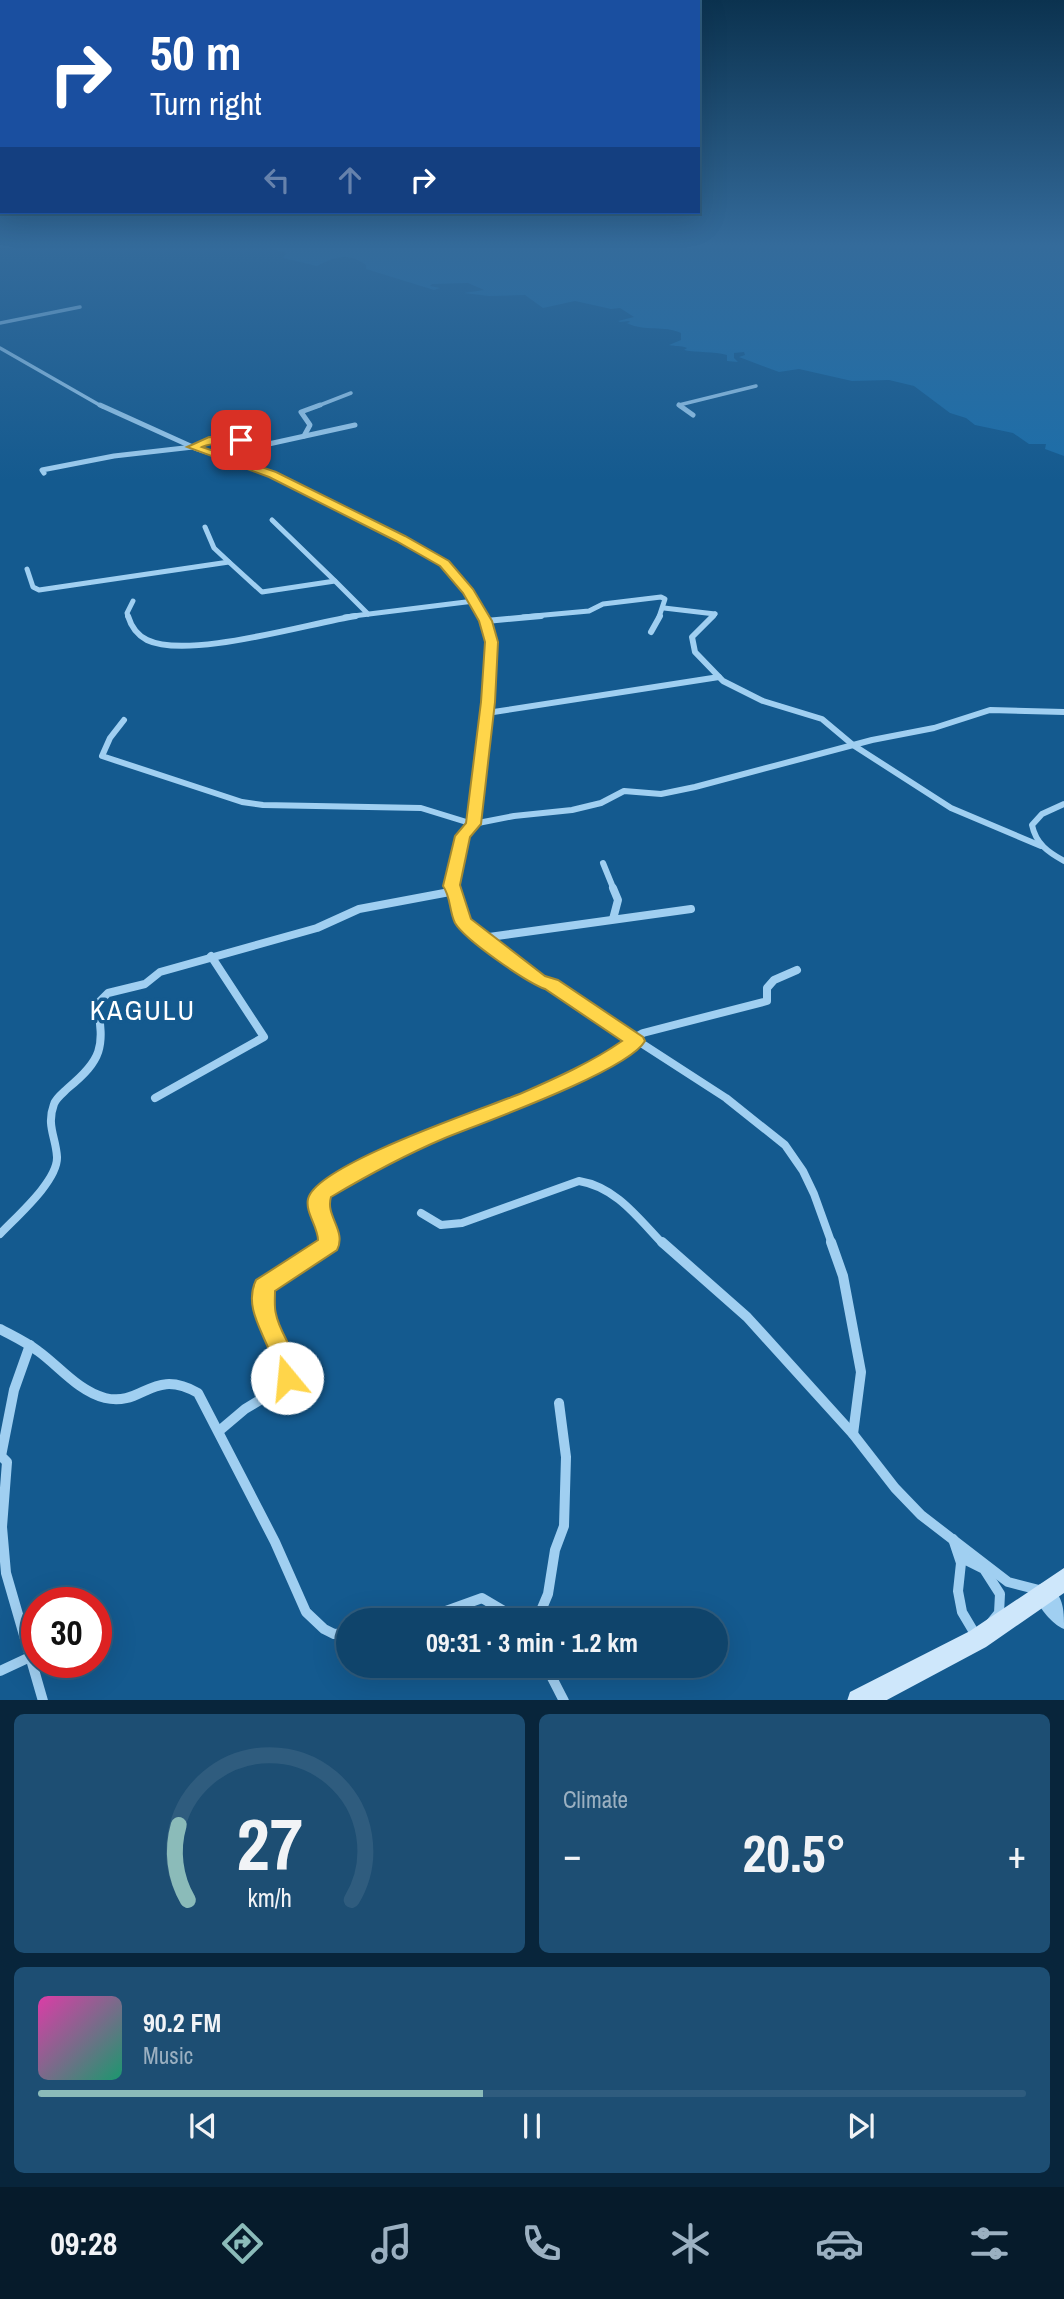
<!DOCTYPE html>
<html lang="en">
<head>
<meta charset="utf-8">
<style>
	body { margin:0; font-family:"Archivo Narrow",sans-serif; background:#1d4e73; color:#f1f3f6; height:100vh; display:flex; flex-direction:column; font-size:26px; white-space:nowrap }
	* { box-sizing:border-box; margin:0 }
	p { font-size:23px; color:#9bb0c1 }
	.icon { flex:none; width:38px; height:38px; fill:none; stroke:currentColor; stroke-width:2; stroke-linecap:round; stroke-linejoin:round }
	.map { position:relative; height:1700px; overflow:hidden }
	.side { display:flex; flex-direction:column; gap:14px; padding:14px; background:#08253b; flex:1 }
	.side>* { flex:none }
	.banner { position:absolute; left:0px; top:0px; width:700px; height:214px; box-shadow:0 7px 28px #0002,0 0 0 2px #2f5c7e; background:#1a4fa0; color:#fff; overflow:hidden }
	.speed { position:absolute; left:21px; top:1587px; display:flex; gap:14px; font-size:35px; font-weight:700; text-align:center }
	.speed>* { display:grid; place-content:center; width:91px; height:91px; border-radius:50%; background:#0f446b; box-shadow:0 7px 28px #0002,0 0 0 2px #2f5c7e; line-height:1 }
	.speed .limit { border:10px solid #d22; background:#fff; color:#111 }
	.pin { position:absolute; display:grid; place-items:center; width:60px; height:60px; color:#fff; margin:-30px; border-radius:14px; box-shadow:0 4px 10px #0006 }
	.me { position:absolute; width:77px; margin:-38px; rotate:343deg; stroke-linejoin:round; filter:drop-shadow(0 0 5px #0008) }
	.turn { display:flex; align-items:center; gap:24px; height:147px; padding:0 35px; font-size:32px }
	.turn .icon { width:91px; height:91px; stroke-width:2.5 }
	.turn b { display:block; font-size:49px; line-height:60px }
	.lanes { display:flex; align-items:center; height:66px; padding:0 35px; background:#0003; justify-content:center; gap:35px; direction:ltr }
	.lanes .off { opacity:.35 }
	.big { font-size:52px; font-weight:800; line-height:1.1 }
	.side .tile { flex:1; display:flex; flex-direction:column; justify-content:center; gap:10px; min-width:0; padding:0 24px; border-radius:10px; background:#1d4e73 }
	.side .dial { align-items:center; gap:0 }
	.dial svg { height:182px; overflow:visible; fill:none; stroke:#2f5c7e; stroke-width:7; stroke-linecap:round; text-anchor:middle }
	.dial text { fill:#f1f3f6; stroke:none }
	.song { display:flex; align-items:center; gap:21px }
	.cover { width:84px; height:84px; border-radius:10px; background:linear-gradient(135deg,hsl(320 70% 55%),hsl(160 70% 35%)) }
	.played { height:7px; border-radius:4px; background:linear-gradient(90deg,#8bbbb9 45%,#2f5c7e 45%) }
	.keys { display:flex; justify-content:space-around; direction:ltr }
	.heat { display:flex; justify-content:space-between; align-items:center; font-size:38px; direction:ltr }
	.side .tiles { flex:1; display:grid; gap:14px; grid-template-columns:1fr 1fr }
	.tile:last-child { grid-column:span 2 }
	.trip { position:absolute; left:336px; top:1608px; width:392px; height:70px; border-radius:35px; background:#0f446b; box-shadow:0 7px 28px #0002,0 0 0 2px #2f5c7e; font-weight:800; line-height:70px; text-align:center }
	.tabs { display:flex; height:112px; justify-content:space-around; align-items:center; background:#061b2b; color:#9bb0c1 }
	.tabs .icon { width:49px; height:49px }
	.tabs .current { color:#8bbbb9 }
	.tabs b { font-size:32px; color:#f1f3f6 }
	.map>svg:first-child { display:block }
	.green { fill:#1c6ea9 }
	.lines { fill:none; stroke-linecap:round; stroke-linejoin:round }
	.minor-far4 { stroke:#a0cff1; stroke-width:3.5 }
	.minor-far3 { stroke:#a0cff1; stroke-width:5 }
	.minor-far2 { stroke:#a0cff1; stroke-width:6 }
	.minor-far1 { stroke:#a0cff1; stroke-width:8 }
	.minor { stroke:#a0cff1; stroke-width:10 }
	.tertiary { fill:#a0cff1; fill-rule:evenodd }
	.secondary { fill:#cee7fb; fill-rule:evenodd }
	.route { fill:#ffd54a; stroke:#a68a30; stroke-width:2 }
	.labels { text-anchor:middle; stroke-width:7; stroke-linejoin:round; paint-order:stroke }
	.quarter-label { font-size:28px; letter-spacing:2px; fill:#fff; stroke:#145a8f }
</style>
</head>
<body>
<div class="map">
<svg width="1064" height="1701" viewBox="0 0 1064 1701">
	<rect width="100%" height="100%" fill="#145a8f"/>
	<!-- green -->
	<path class="green" d="M249,243H1064V456L1045,449L1046,444H1029L1013,433L975,425L966,418L950,413L914,386L889,380L852,381L799,369L779,372L739,357L745,355L744,352L734,353V358L738,362L727,361V355C713,351 698,353 684,350L687,348C680,345 675,347 669,345L681,340V333C665,325 644,332 627,323L630,322L629,321L620,322L618,321L634,317L620,308L611,309L575,301L543,308L525,295L489,296L464,293L484,290L468,283L432,284L430,286L440,288L434,290L366,269V265C347,252 336,257 317,266L283,258L287,253Z"/>
	<g class="lines">
		<!-- minor-far4 -->
		<g class="minor-far4">
			<path d="M0,323L80,307"/>
			<path d="M0,348L103,407"/>
			<path d="M315,407L351,393"/>
			<path d="M681,407L679,405L756,386"/>
		</g>
		<!-- minor-far3 -->
		<g class="minor-far3">
			<path d="M100,405L195,448L265,471L401,538L454,572L484,617"/>
			<path d="M679,405L693,415"/>
			<path d="M304,436L310,425L301,412L320,405"/>
			<path d="M44,473L42,470L114,456L193,447L209,440L231,438L264,445L355,425"/>
			<path d="M272,520L335,581"/>
			<path d="M205,527L214,548L229,562"/>
			<path d="M27,569L33,587L39,590L229,562L262,592L335,581L368,614"/>
			<path d="M664,608L715,614"/>
			<path d="M128,617L127,613L133,601"/>
			<path d="M345,617L474,601"/>
			<path d="M523,617L589,611L603,604L661,597L665,599L659,617"/>
			<path d="M712,617L715,614"/>
		</g>
		<!-- minor-far2 -->
		<g class="minor-far2">
			<path d="M128,616C131,626 137,635 147,640C188,660 309,623 356,616"/>
			<path d="M713,616L692,637L695,652L723,681L763,701L822,719L853,745L951,808L1041,846"/>
			<path d="M486,621L541,616"/>
			<path d="M651,632L660,616"/>
			<path d="M487,713L719,677"/>
			<path d="M124,720L110,738L102,756L242,802L263,805L421,808L473,824L514,816L572,810L601,803L624,791L661,794L695,787L872,740L934,728L990,710L1064,712"/>
			<path d="M1064,804L1042,814L1032,825C1036,844 1048,852 1064,861"/>
			<path d="M603,863L614,890"/>
			<path d="M454,890L451,886L463,836L473,824C478,782 504,648 482,616"/>
		</g>
		<!-- minor-far1 -->
		<g class="minor-far1">
			<path d="M453,888L463,921L491,946L726,1098L785,1145L803,1171L814,1194L832,1244"/>
			<path d="M613,919L618,900L613,888"/>
			<path d="M482,938L691,909"/>
			<path d="M155,1098L264,1037L211,956"/>
			<path d="M421,1213L441,1225L462,1223L579,1181C616,1187 638,1218 663,1244"/>
			<path d="M0,1234C16,1217 58,1181 57,1157C56,1137 46,1126 54,1104C56,1098 63,1093 68,1088C102,1060 105,1047 97,1004L108,993L145,984L160,972L317,928L359,909L455,891"/>
			<path d="M329,1244C330,1229 313,1211 320,1198C337,1164 492,1114 532,1096C568,1081 603,1063 636,1041V1037L643,1033L767,1001V988L774,980L797,970"/>
		</g>
		<!-- minor -->
		<g class="minor">
			<path d="M662,1242L747,1317L853,1434L895,1488L921,1515L1008,1582L1039,1590"/>
			<path d="M831,1242L843,1276L861,1372L853,1434"/>
			<path d="M0,1329C13,1336 26,1342 38,1351C59,1366 78,1391 105,1398C143,1407 152,1367 198,1393L275,1542L306,1612L324,1629L334,1634L348,1633"/>
			<path d="M30,1345L14,1390L1,1456L7,1462L2,1527L6,1573L43,1701"/>
			<path d="M219,1431L245,1409L283,1386L287,1378L283,1359L265,1316L264,1286L329,1242"/>
			<path d="M953,1539L968,1561L984,1569L1000,1594L999,1613L978,1639L962,1612L958,1591L961,1563Z"/>
			<path d="M421,1620L482,1598L519,1620"/>
			<path d="M537,1620L548,1594L555,1550L564,1526L566,1457L559,1403"/>
			<path d="M546,1666L564,1701"/>
			<path d="M0,1671L30,1657"/>
		</g>
		<!-- tertiary -->
		<path class="tertiary" d="M1043,1583C1064,1592 1064,1609 1064,1629C1051,1624 1038,1606 1033,1593L1036,1586Z"/>
		<!-- secondary -->
		<path class="secondary" d="M1064,1568V1593L986,1647L885,1701H847L850,1692L970,1631Z"/>
	</g>
	<!-- sky -->
	<linearGradient id="sky" x2="0" y2="1"><stop stop-color="#0b324f"/><stop offset="0.51" stop-color="#346b9b"/><stop offset="1" stop-color="#346b9b" stop-opacity="0"/></linearGradient>
	<rect width="1064" height="481" fill="url(#sky)"/>
	<!-- route -->
	<path class="route" d="M209,437L244,438L246,440C234,447 216,440 202,447L276,472L405,536L449,561L473,589L492,621L498,642L495,702L481,824L470,837L460,885L471,919L545,976L558,980L643,1037L645,1041C628,1071 482,1123 445,1138C405,1155 368,1175 331,1197C325,1216 347,1231 337,1250L275,1291C275,1298 274,1307 276,1314C280,1337 306,1362 295,1385L287,1388L279,1385C275,1376 274,1368 272,1358C264,1333 243,1307 256,1280L318,1240C318,1227 305,1212 308,1199C316,1164 486,1108 522,1093C556,1078 592,1062 622,1041L545,989C526,982 465,940 455,923C449,911 451,897 443,886L455,836L466,823L481,702L485,642L479,621L463,593L440,566L396,541L269,477L187,447Z"/>
	<g class="labels">
		<!-- quarter labels -->
		<g class="quarter-label">
			<text x="143" y="1020">KAGULU</text>
		</g>
	</g>
</svg>
<div class="speed"><div class="limit">30</div></div>
<div class="pin" style="left:241px;top:440px;background:#d93025"><svg class="icon" aria-label="arrive" viewBox="0 0 24 24"><path d="M6 21V4h12l-3 4 3 4H6"/></svg></div>
<svg class="me" style="left:287px;top:1378px" viewBox="-20 -20 40 40"><circle r="19" fill="#fff"/><path d="M0-13L10 11 0 6-10 11z" fill="#ffd54a"/></svg>
<div class="trip">09:31 · 3 min · 1.2 km</div>
<div class="banner">
<div class="turn"><svg class="icon" aria-label="right" viewBox="0 0 24 24"><path d="M7 20v-9h11M14 6l5 5-5 5"/></svg><div><b>50 m</b>Turn right</div></div>
<div class="lanes"><svg class="icon off" aria-label="left" viewBox="0 0 24 24"><path d="M17 20v-9H6M10 6l-5 5 5 5"/></svg><svg class="icon off" aria-label="ahead" viewBox="0 0 24 24"><path d="M12 20V5M6 11l6-6 6 6"/></svg><svg class="icon" aria-label="right" viewBox="0 0 24 24"><path d="M7 20v-9h11M14 6l5 5-5 5"/></svg></div>
</div>
</div>
<section class="side">
<div class="tiles">
<div class="tile dial"><svg viewBox="0 0 100 80">
<path d="M14 69A42 42 0 1 1 86 69"/>
<path d="M14 69A42 42 0 0 1 10 36" stroke="#8bbbb9"/>
<text x="50" y="56" font-size="32" font-weight="700">27</text>
<text x="50" y="72" font-size="11">km/h</text>
</svg></div>
<div class="tile"><p>Climate</p>
<div class="heat"><a>−</a><b class="big">20.5°</b><a>+</a></div>
</div>
<div class="tile">
<div class="song"><i class="cover"></i><div><b>90.2 FM</b><p>Music</p></div></div>
<div class="played"></div>
<div class="keys"><svg class="icon" aria-label="previous" viewBox="0 0 24 24"><path d="M18 5L8 12l10 7zM5 5v14"/></svg><svg class="icon" aria-label="pause" viewBox="0 0 24 24"><path d="M8 5v14M16 5v14"/></svg><svg class="icon" aria-label="next" viewBox="0 0 24 24"><path d="M6 5l10 7-10 7zM19 5v14"/></svg></div>
</div>
</div>
</section>
<nav class="tabs">
<b>09:28</b>
<svg class="icon current" aria-label="directions" viewBox="0 0 24 24"><path d="M12 3l9 9-9 9-9-9zM9 14v-3h6M13 9l2 2-2 2"/></svg>
<svg class="icon" aria-label="music" viewBox="0 0 24 24"><path d="M9 18V5l10-2v13"/><circle cx="6" cy="18" r="3"/><circle cx="16" cy="16" r="3"/></svg>
<svg class="icon" aria-label="phone" viewBox="0 0 24 24"><path d="M5 4h4l2 5-3 2q2 4 5 5l2-3 5 2v4C11 20 4 13 5 4z"/></svg>
<svg class="icon" aria-label="climate" viewBox="0 0 24 24"><path d="M12 3v18M4 7l16 10M4 17L20 7"/></svg>
<svg class="icon" aria-label="car" viewBox="0 0 24 24"><path d="M5 17H2v-5l4-1 3-4h7l3 4 3 1v5h-3M9 17h6M6 11h13"/><circle cx="7" cy="17" r="2"/><circle cx="17" cy="17" r="2"/></svg>
<svg class="icon" aria-label="filters" viewBox="0 0 24 24"><path d="M4 7h16M4 17h16"/><circle cx="9" cy="7" r="2"/><circle cx="15" cy="17" r="2"/></svg>
</nav>
</body>
</html>
